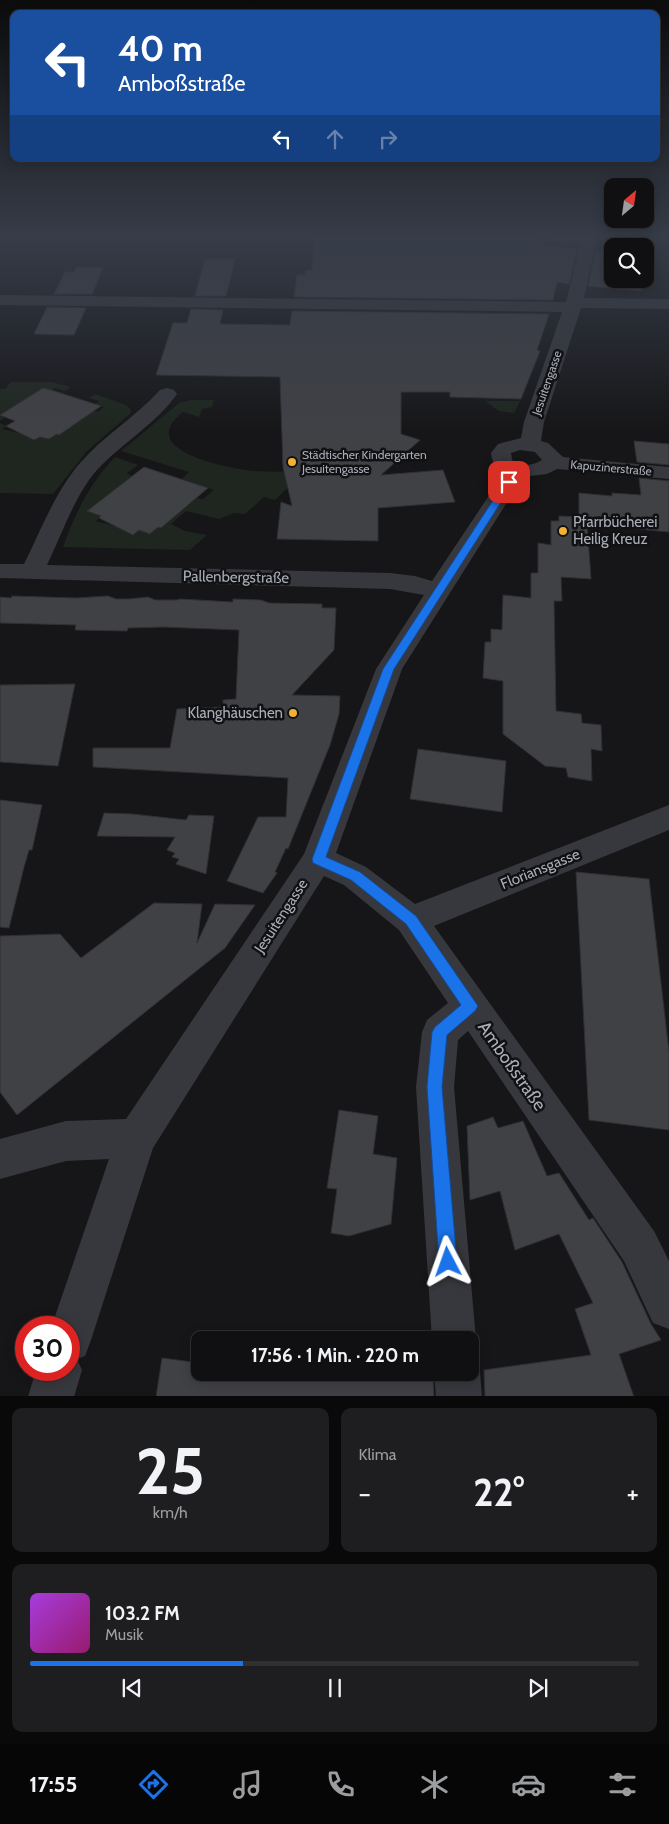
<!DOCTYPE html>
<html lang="de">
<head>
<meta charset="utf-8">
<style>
	body { margin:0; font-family:Cabin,sans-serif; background:#1e1e20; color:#f1f3f6; height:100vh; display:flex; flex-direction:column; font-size:19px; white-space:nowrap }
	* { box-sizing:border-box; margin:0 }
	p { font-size:16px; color:#9c9d9f }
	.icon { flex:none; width:28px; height:28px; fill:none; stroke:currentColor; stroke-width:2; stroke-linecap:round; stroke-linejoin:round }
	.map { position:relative; height:1396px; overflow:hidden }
	.sheet { display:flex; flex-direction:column; gap:12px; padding:12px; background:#09090a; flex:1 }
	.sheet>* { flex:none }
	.top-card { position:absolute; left:10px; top:10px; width:650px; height:152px; border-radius:10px; box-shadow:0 2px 12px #0003,0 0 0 1px #303032; background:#1a4fa0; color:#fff; overflow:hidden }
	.needle { width:32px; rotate:29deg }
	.controls { position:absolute; left:604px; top:178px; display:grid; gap:10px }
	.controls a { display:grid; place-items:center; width:50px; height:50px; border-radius:10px; background:#101012; box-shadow:0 2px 12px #0003,0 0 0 1px #303032; font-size:25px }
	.speed { position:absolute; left:15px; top:1316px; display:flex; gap:10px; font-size:25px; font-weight:700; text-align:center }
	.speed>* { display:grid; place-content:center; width:65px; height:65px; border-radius:50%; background:#101012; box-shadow:0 2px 12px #0003,0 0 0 1px #303032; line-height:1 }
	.speed .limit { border:8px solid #d22; background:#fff; color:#111 }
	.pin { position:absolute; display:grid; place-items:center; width:42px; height:42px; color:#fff; margin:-21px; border-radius:10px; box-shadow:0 2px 8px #0006 }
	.me { position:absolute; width:55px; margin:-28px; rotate:356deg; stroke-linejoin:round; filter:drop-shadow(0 0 4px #0008) }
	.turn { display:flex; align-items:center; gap:18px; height:105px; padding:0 25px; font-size:22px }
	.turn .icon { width:65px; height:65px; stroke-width:2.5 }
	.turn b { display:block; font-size:35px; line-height:42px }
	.lanes { display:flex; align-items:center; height:48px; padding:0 25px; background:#0003; justify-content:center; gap:25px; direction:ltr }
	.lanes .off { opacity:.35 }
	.big { font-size:38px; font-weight:800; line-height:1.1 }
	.sheet .widget { flex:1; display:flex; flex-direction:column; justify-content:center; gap:8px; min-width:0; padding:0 18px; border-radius:10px; background:#1e1e20 }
	.sheet .dial { align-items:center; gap:0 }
	.dial b { font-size:65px; line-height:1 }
	.song { display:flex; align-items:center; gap:15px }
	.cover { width:60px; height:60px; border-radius:8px; background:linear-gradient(135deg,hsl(280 70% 55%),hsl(320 70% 35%)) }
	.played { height:5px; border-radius:2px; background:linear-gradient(90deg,#1a73e8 35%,#303032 35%) }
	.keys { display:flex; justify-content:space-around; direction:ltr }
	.heat { display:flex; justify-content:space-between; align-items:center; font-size:28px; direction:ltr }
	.sheet .tiles { flex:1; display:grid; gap:12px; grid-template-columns:1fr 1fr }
	.widget:last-child { grid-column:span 2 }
	.trip { position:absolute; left:191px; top:1331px; width:288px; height:50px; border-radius:10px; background:#101012; box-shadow:0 2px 12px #0003,0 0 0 1px #303032; font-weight:800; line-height:50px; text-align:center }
	.dock { display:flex; height:80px; justify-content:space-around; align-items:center; background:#060607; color:#9c9d9f }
	.dock .icon { width:35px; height:35px }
	.dock .current { color:#1a73e8 }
	.dock b { font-size:22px; color:#f1f3f6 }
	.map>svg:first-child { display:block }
	.green { fill:#1e261f }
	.building { fill:#404145; stroke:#303034 }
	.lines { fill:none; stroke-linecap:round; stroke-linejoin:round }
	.minor { fill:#37383d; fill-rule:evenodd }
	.route { fill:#1a73e8; stroke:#114b97 }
	.poi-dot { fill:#f2b134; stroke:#111113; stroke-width:2 }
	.labels { text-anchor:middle; stroke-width:5; stroke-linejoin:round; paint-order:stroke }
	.far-street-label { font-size:12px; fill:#a8adb8; stroke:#111113 }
	.far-poi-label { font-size:12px; fill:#a8adb8; stroke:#111113; text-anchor:start }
	.poi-label { font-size:15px; fill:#a8adb8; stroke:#111113; text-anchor:start }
	.street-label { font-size:15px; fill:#a8adb8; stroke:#111113 }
	.near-street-label { font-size:18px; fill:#a8adb8; stroke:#111113 }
</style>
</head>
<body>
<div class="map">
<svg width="669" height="1397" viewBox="0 0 669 1397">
	<rect width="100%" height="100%" fill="#161618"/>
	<!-- green -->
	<g class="green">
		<path d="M11,382H51L71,387L65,391L55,388L4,416L5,417L0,421V389H5Z"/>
		<path d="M95,394L126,405L131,410L130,414L87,451L53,494L0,493V423L7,426L2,429L20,433L34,440L41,437L49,439L57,434L59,435L94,411L98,412L104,407L96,404L99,401L89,398Z"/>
		<path d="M191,400H214L212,407L202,409L199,417L183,412C134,450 226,468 252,471C269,472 286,472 303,471V473L275,500L264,497L245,514L234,513L219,519L186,511L171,524L185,531L207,535L190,550L63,547C75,513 90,483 115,457L138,465L127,473L132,476L96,505L98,506L90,512L101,516L96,521L115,526L133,535L139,530L150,534L158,527L161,528L197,498L203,499L214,490L182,479L189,472L121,451L179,403Z"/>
		<path d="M485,401H520L514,413L499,411Z"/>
	</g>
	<!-- building -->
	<g class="building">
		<path d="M314,236H490L544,241L543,245L577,249L569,284L557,282L553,300L294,297L297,275H305L306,270H312Z"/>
		<path d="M608,236H632L631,246H612V279H643L641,291L588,286L596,251H605Z"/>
		<path d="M205,259H235L226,296H195Z"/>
		<path d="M77,267L103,268L92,294H54L65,272H74Z"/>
		<path d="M47,307L86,308L74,335L34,334Z"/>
		<path d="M191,309L223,310L220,324L290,325L292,311L549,314L537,350L540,351L521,399L450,397V392H401V434L420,440L381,475L443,470L455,502L378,508V541L277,539L281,502L292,506L283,467L280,377L156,375L173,323H187Z"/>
		<path d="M43,388L51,390L101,406L59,435L57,434L49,439L40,437L34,440L6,426L15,421L0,415Z"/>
		<path d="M634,441L669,444V465L637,462Z"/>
		<path d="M144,467L208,488L161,528L158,527L150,534L139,530L133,535L99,518L101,516L87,511Z"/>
		<path d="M639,478L669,481V532L587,524L591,579L561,577L562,601H554L556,711L581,714L582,723L601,725L602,751L591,749L592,781L568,777L566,768L545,766L503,734V681L483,678L485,642H491V629L502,630L503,595L531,598V573H538V543L551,545V521H559V516L579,517V493L612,496V493L641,495Z"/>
		<path d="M12,596L76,598L108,596L116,599H129L148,597L155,600H177L180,599L233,602V599L261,600L269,603L322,604V608H336L334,650L292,695L340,696L339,714L330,745L288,849L286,848L275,872L277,873L263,893L227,881L258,817H286L288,778L93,767V748H170L177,709L223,707V700L236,699L239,630L163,627L128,628L127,631L75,630L76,625L0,623V597L11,598Z"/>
		<path d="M75,684L58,766L0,762V685Z"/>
		<path d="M418,749L506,761L502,812L410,799Z"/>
		<path d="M0,800L42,805L32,850H29L24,867L9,928L0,927Z"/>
		<path d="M104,813L132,814L186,820L189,815L214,816L206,874L176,864L179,859L172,857L175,853L167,850L175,837L97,836Z"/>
		<path d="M576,872L649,879L669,1052V1130L589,1120Z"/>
		<path d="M154,903L202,904L197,943L215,904L255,905L225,948L17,1115L0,1092V936L60,934L81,958Z"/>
		<path d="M339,1110L378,1116L373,1154L397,1158L391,1224L349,1236L331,1233L337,1189L327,1188Z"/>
		<path d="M493,1117L498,1128L523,1121L547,1176L559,1173L589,1220L593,1218L622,1262L651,1324L661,1340L619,1354L634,1397H485L484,1370L591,1355L575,1309L593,1303L559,1234L515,1250L500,1191L470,1200L467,1126Z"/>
		<path d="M162,1358L200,1363V1372H377L433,1378L434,1397H156Z"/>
	</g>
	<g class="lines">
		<!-- minor -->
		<path class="minor" d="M556,236H597L584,298L669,299V309L581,308L544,422L541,441L548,443L563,457L669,467V479L557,469L547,474L523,477L402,669L336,853L366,867L415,904L669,805V830L434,926L654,1231L669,1261V1329L653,1323L624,1261L468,1031L458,1040L454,1087L476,1340L470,1355L473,1356L480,1372L482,1397H436L434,1372H470V1340H432L416,1087L422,1032L427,1020L448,1003L399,930L344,885L324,876L153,1148L91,1340L85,1356L77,1359L82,1370L74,1397H28L36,1370H69V1328H51L109,1159L66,1161L0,1179V1139L66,1121L126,1119L304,854L376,669L424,595L390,589L0,578V564H24C41,530 55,492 80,463C104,435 136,417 160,390L167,388L174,390L177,394C157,423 121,444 97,470C76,493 61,536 47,565L390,573L415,576L432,581L504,473C496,469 492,462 491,453L498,444L521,438L524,422L562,312L0,305V295L566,302L581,242L558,239ZM520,450L535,452L542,460C533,466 521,467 512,460L511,453Z"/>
	</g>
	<!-- sky -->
	<linearGradient id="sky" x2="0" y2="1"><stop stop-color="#0c0c0d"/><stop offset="0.55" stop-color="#363c48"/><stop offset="1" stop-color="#363c48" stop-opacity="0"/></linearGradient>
	<rect width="669" height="432" fill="url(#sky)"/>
	<!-- route -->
	<path class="route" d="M509,479L514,482L394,669L326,857L360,872L416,916L478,1006L475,1011L447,1035L442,1087L457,1262L454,1268L448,1271L442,1268L439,1262L427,1087L432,1032L435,1027L461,1005L406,924L351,880L313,863L312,859L383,669L505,482Z"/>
	<!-- markers -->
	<g class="poi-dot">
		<circle cx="292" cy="462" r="5"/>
		<circle cx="563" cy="531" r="5"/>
		<circle cx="293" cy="713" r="5"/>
	</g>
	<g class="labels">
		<!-- far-street labels -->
		<g class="far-street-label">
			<text transform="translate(547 383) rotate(-71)" y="4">Jesuitengasse</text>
			<text transform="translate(611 468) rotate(5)" y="4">Kapuzinerstraße</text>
		</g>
		<!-- far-poi labels -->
		<g class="far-poi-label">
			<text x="302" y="459">Städtischer Kindergarten<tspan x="302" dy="14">Jesuitengasse</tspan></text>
		</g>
		<!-- poi labels -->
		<g class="poi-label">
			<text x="573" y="527">Pfarrbücherei<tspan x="573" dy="17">Heilig Kreuz</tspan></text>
			<text x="283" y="718" text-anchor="end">Klanghäuschen</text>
		</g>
		<!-- street labels -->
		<g class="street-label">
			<text transform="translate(236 577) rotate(1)" y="5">Pallenbergstraße</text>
			<text transform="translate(540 869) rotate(-22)" y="5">Floriansgasse</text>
			<text transform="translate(281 916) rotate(-57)" y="5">Jesuitengasse</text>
		</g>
		<!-- near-street labels -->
		<g class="near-street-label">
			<text transform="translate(512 1066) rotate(55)" y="6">Amboßstraße</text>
		</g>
	</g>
</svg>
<div class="controls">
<a><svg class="needle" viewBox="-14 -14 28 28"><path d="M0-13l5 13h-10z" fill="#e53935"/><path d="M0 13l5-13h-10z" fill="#9c9d9f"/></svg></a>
<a><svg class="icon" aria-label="search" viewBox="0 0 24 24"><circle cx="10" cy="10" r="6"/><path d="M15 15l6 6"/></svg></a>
</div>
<div class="speed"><div class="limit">30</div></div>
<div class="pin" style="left:509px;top:482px;background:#d93025"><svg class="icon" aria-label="arrive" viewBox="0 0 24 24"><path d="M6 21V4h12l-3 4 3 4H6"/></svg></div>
<svg class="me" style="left:448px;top:1262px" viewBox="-20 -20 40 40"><path d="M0-17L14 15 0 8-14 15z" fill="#1a73e8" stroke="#fff" stroke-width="4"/></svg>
<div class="trip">17:56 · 1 Min. · 220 m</div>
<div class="top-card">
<div class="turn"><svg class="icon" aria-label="left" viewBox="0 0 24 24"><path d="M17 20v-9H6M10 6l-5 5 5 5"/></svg><div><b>40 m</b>Amboßstraße</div></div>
<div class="lanes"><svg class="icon" aria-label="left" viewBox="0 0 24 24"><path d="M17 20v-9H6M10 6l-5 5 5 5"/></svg><svg class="icon off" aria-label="ahead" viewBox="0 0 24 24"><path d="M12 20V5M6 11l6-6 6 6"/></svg><svg class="icon off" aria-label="right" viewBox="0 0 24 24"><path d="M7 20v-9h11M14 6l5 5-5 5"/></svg></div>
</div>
</div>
<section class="sheet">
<div class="tiles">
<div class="widget dial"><b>25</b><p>km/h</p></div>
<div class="widget"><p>Klima</p>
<div class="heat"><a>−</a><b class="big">22°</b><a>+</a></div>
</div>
<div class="widget">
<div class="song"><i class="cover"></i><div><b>103.2 FM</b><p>Musik</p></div></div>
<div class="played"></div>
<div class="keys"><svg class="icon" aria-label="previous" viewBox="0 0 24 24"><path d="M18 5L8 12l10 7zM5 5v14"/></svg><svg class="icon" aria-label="pause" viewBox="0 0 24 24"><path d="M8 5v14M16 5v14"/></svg><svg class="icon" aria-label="next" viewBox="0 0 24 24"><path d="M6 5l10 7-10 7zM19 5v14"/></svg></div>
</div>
</div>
</section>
<nav class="dock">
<b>17:55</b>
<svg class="icon current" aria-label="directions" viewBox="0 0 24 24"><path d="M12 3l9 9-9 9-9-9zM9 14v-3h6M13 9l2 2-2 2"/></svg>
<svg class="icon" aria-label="music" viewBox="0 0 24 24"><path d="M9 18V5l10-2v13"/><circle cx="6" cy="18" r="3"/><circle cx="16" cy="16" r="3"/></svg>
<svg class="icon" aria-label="phone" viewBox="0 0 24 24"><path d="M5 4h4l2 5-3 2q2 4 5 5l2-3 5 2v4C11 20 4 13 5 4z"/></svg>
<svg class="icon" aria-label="climate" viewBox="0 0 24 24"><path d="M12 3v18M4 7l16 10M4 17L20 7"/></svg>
<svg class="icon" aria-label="car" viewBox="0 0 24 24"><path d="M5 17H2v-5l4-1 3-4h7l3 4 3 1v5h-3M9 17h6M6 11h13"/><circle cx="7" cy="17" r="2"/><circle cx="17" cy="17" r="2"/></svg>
<svg class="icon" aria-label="filters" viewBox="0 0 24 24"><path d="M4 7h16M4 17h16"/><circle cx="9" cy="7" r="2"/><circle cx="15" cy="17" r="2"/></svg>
</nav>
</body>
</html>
